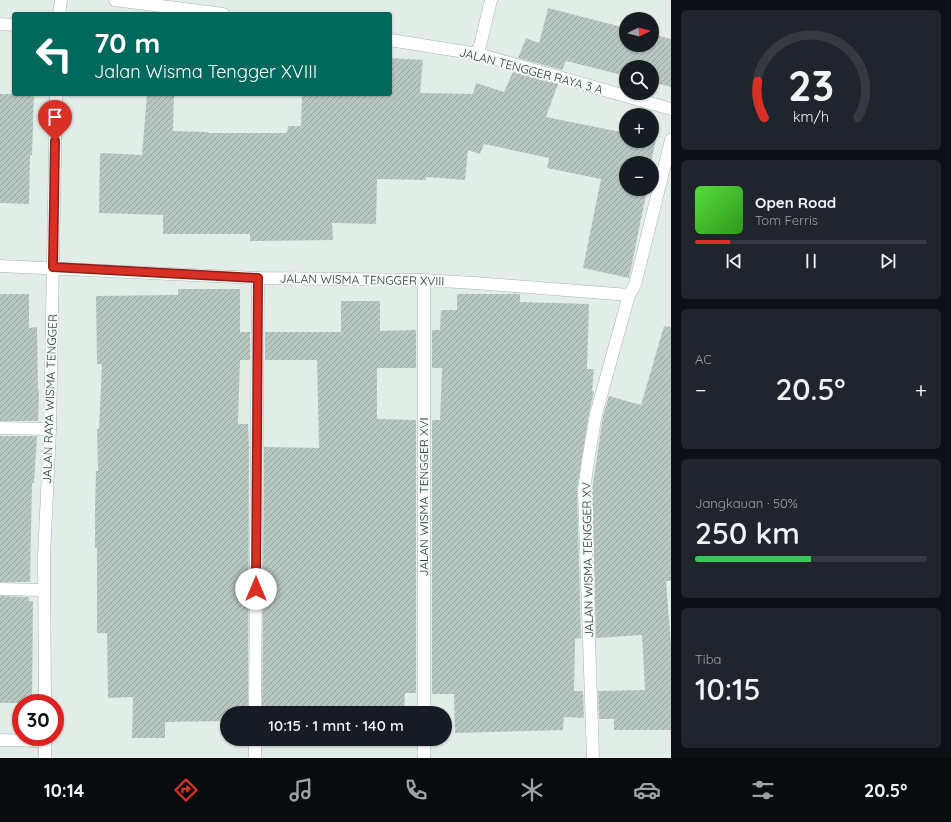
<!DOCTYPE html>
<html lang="id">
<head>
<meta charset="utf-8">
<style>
	body { margin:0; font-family:Quicksand,sans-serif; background:#20242c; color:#f1f3f6; height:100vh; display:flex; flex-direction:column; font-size:15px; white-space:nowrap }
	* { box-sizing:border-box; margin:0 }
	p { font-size:13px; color:#9ea1a6 }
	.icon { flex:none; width:22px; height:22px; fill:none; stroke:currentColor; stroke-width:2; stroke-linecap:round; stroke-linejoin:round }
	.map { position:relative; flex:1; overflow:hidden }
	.details { display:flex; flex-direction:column; gap:10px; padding:10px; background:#0d0f14; width:280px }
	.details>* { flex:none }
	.top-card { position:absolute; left:12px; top:12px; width:380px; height:84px; border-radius:4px; box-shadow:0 1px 3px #0004; background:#00695c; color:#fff; overflow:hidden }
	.needle { width:26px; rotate:84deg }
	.buttons { position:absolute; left:619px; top:12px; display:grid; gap:8px }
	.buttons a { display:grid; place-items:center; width:40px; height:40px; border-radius:50%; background:#171b24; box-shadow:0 1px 3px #0004; font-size:20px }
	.speed { position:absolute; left:12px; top:694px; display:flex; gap:8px; font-size:20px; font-weight:700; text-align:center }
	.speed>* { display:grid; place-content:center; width:52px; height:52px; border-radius:50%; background:#171b24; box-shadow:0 1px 3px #0004; line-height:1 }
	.speed .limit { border:6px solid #d22; background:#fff; color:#111 }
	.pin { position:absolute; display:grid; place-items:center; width:34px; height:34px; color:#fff; margin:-41px -17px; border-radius:50% 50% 50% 0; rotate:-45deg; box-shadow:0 0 4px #0007 }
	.pin .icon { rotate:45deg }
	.me { position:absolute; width:44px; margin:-22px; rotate:0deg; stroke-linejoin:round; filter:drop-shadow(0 0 3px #0008) }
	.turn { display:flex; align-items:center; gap:14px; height:84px; padding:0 16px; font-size:18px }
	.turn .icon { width:52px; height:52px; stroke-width:2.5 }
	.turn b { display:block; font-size:28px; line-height:34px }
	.big { font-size:30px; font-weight:600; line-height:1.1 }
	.details .tile { flex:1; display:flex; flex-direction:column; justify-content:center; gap:6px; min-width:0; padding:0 14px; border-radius:6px; background:#20242c }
	.details .dial { align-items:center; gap:0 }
	.dial svg { height:104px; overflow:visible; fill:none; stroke:#363941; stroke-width:7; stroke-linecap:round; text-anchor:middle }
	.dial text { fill:#f1f3f6; stroke:none }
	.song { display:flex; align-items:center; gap:12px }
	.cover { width:48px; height:48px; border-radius:6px; background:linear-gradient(135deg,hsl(110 70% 55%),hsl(110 70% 35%)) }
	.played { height:4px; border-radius:2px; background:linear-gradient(90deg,#d93025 15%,#363941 15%) }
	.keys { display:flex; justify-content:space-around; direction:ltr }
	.heat { display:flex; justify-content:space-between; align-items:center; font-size:22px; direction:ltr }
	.charge { height:6px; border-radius:3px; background:linear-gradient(90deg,#34c759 50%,#363941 0) }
	.trip { position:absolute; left:220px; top:706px; width:232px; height:40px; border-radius:20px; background:#171b24; box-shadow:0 1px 3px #0004; font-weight:600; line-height:40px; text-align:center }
	.dock { display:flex; height:64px; justify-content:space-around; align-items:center; background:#090b0e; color:#9ea1a6 }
	.dock .icon { width:28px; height:28px }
	.dock .selected { color:#d93025 }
	.dock b { font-size:18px; color:#f1f3f6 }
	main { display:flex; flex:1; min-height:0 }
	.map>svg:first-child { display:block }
	.building { fill:url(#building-hatch) }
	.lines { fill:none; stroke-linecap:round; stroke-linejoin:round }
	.lane-casing { stroke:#a6b5af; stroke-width:13 }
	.street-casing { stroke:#a6b5af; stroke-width:13 }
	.lane { stroke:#fff; stroke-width:12 }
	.street { stroke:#fff; stroke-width:12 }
	.route-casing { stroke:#8d1f18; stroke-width:10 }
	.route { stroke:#d93025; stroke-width:7 }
	.labels { text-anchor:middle; stroke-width:4; stroke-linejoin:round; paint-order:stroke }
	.street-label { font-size:12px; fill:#233e37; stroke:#f4f9f6 }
</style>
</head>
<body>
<main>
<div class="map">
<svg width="671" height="758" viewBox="0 0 671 758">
	<defs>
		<pattern id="building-hatch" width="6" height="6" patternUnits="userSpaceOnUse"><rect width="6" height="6" fill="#b8c8c1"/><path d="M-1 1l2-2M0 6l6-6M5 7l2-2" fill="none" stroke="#95a49e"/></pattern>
	</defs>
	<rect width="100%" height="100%" fill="#e3ede8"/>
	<!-- building -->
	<g class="building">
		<path d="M548,8L626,28V45H652V34L671,39V87L652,82V67H626V76L566,61L562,70L518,58L526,38L539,43Z"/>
		<path d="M390,58L423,60L420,93L473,94L476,83L504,92L513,72L558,84L546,117L626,133V141H652V139H656L651,163H626V189H646L647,190L629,278L583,268L601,179L547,168L549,158L484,144L480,154L468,150L465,180L426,177V180L377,179L376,224L332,223L333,240L250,241V234H163V215L99,213L100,153L142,155L147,94H174L173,131L208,132V133H287L288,126H301L302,94H390Z"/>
		<path d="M0,94H34L32,155H30L29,204L0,203Z"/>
		<path d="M178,289H240V332H250V360H240L238,424H248L249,447L248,713H227V721L165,722V738H132L133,697L108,698L107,633H97V548H95V509L96,471H98L97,429H99L102,364H97L96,296L178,295Z"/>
		<path d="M0,294H29V328L37,327L38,390H39L38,421H0Z"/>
		<path d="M457,294H520V302L589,304L587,369H594L592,391L594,392L589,413L577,489L581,638L575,639L574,691H583L584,718L564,717L563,730L455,733L454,694H432V420H440L442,368H432V330H440L441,310H457Z"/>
		<path d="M341,301H380V331L416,330V368H377V419L416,420V693H405L404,713H262L264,447L319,448L317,360H265V332H341Z"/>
		<path d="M664,326L671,327V581H666L671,646V730H614V719H599L598,691L645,690L642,635L596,638L592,490L603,416L609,396L641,405Z"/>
		<path d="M0,436H37L34,483H32L30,582H0Z"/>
		<path d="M0,596L29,597V601H33L32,703H0Z"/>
		<rect x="273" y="739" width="64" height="2"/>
	</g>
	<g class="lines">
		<!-- lane casing -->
		<g class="lane-casing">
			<g id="lane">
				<path d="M478,54L491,0"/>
				<path d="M0,740L45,741"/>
			</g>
		</g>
		<!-- street casing -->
		<g class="street-casing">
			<g id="street">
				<path d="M115,0L223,14"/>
				<path d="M59,14L61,0"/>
				<path d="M0,24L14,25"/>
				<path d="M390,40L478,54L671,109"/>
				<path d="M0,266L258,278L424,280L475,283L629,295"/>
				<path d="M424,280V713"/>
				<path d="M0,428L50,429"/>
				<path d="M0,589L44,590"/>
				<path d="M45,703L44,556L50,429L56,94"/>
				<path d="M255,713L258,278"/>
				<path d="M424,739V758"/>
				<path d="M45,758V737"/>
				<path d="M255,758V739"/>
				<path d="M593,758L584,490L588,461L596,414L629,295L635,285L671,140"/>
			</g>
		</g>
		<!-- lane -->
		<use href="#lane" class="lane"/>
		<!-- street -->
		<use href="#street" class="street"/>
	</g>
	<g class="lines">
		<!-- route casing -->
		<g class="route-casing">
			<path id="route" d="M55,141L53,267L258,278L256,589"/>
		</g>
		<!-- route -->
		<use href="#route" class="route"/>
	</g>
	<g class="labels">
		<!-- street labels -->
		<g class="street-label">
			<text transform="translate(531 71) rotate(15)" y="4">JALAN TENGGER RAYA 3 A</text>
			<text transform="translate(362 280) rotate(1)" y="4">JALAN WISMA TENGGER XVIII</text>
			<text transform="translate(50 399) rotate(-88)" y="4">JALAN RAYA WISMA TENGGER</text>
			<text transform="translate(424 497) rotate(-90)" y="4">JALAN WISMA TENGGER XVI</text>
			<text transform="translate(588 560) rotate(-91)" y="4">JALAN WISMA TENGGER XV</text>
		</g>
	</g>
</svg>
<div class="buttons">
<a><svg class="needle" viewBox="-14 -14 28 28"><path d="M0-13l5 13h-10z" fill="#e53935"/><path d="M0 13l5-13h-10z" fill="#9ea1a6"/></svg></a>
<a><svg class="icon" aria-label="search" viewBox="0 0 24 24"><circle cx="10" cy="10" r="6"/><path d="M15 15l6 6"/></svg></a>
<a>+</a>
<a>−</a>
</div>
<div class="speed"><div class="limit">30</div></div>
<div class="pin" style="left:55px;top:141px;background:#d93025"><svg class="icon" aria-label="arrive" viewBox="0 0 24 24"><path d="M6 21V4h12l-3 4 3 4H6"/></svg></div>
<svg class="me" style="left:256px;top:589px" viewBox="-20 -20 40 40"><circle r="19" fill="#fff"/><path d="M0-13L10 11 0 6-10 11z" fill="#d93025"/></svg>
<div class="trip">10:15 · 1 mnt · 140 m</div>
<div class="top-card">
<div class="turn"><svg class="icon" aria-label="left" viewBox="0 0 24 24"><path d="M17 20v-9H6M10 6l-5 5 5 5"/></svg><div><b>70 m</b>Jalan Wisma Tengger XVIII</div></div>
</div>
</div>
<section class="details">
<div class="tile dial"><svg viewBox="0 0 100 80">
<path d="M14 69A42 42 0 1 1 86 69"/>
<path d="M14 69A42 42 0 0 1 9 41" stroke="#d93025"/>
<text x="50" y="56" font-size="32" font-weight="700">23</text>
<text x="50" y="72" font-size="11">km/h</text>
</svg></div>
<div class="tile">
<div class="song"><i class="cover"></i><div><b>Open Road</b><p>Tom Ferris</p></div></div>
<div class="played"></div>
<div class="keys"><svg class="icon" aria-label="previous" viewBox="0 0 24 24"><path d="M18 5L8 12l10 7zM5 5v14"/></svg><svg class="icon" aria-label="pause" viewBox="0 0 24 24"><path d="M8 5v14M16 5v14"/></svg><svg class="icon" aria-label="next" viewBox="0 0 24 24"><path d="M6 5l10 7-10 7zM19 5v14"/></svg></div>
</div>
<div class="tile"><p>AC</p>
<div class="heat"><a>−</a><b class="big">20.5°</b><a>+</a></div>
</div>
<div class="tile"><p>Jangkauan · 50%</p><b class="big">250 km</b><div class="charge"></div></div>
<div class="tile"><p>Tiba</p><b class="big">10:15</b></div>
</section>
</main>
<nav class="dock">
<b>10:14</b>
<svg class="icon selected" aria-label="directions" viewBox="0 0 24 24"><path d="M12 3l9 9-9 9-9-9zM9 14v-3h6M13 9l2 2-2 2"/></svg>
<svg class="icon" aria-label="music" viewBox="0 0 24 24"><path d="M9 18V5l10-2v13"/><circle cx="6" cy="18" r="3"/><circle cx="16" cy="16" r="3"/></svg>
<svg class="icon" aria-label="phone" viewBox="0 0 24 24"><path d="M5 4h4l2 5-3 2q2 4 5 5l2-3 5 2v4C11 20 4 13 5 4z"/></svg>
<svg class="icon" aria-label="climate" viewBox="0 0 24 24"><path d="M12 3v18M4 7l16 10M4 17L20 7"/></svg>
<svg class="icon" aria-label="car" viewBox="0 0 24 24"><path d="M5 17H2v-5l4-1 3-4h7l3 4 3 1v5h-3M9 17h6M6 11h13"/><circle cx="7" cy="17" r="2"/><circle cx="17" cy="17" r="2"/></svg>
<svg class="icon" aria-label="filters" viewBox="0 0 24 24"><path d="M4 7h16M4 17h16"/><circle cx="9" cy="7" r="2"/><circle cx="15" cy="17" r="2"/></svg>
<b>20.5°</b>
</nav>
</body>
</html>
